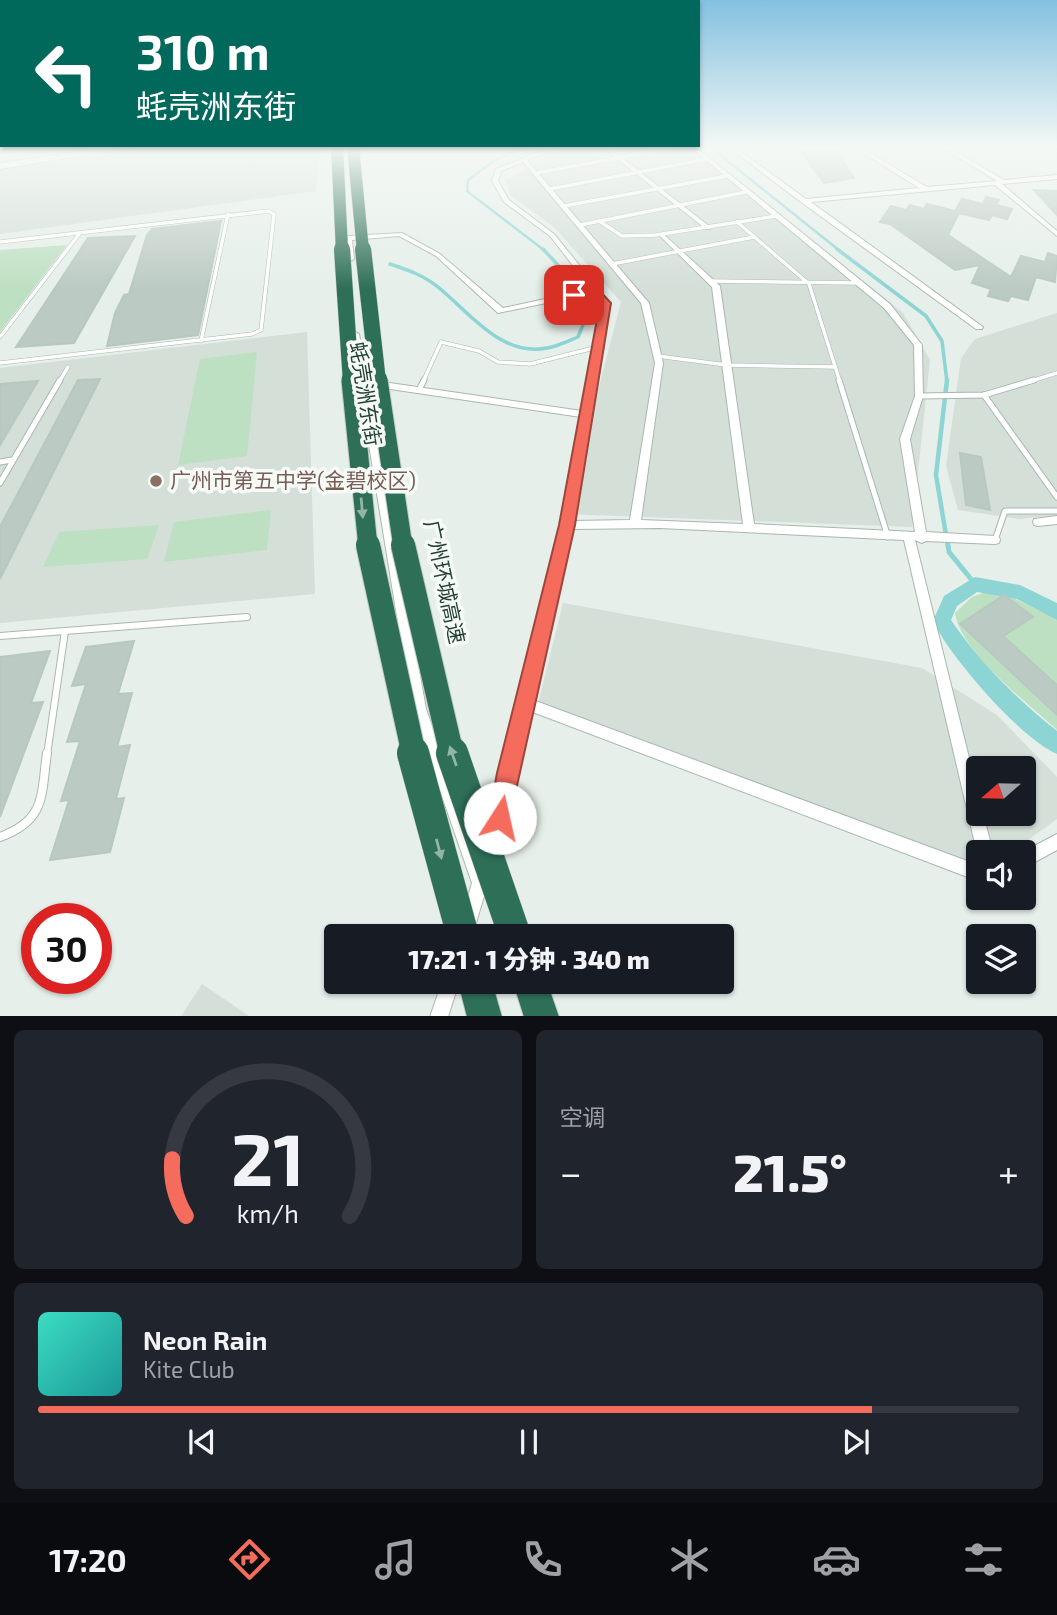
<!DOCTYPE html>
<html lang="zh">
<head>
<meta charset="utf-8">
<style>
	body { margin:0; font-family:"Exo 2","Noto Sans SC",sans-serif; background:#20242c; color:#f1f3f6; height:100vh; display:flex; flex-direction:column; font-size:26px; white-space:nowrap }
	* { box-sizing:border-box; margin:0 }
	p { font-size:23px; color:#9ea1a6 }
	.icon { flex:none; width:38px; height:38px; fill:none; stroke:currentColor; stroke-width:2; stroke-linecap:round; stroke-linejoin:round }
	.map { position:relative; height:1016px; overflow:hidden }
	.sheet { display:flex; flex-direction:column; gap:14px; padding:14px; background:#0d0f14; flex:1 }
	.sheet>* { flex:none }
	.banner { position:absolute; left:0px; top:0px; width:700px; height:147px; box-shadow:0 2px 5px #0004; background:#00695c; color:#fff; overflow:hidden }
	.needle { width:46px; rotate:250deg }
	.fabs { position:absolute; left:966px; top:756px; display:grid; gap:14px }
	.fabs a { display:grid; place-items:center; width:70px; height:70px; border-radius:7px; background:#171b24; box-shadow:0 2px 5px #0004; font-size:35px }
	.speed { position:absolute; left:21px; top:903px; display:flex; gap:14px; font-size:35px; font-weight:700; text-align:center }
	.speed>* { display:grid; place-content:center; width:91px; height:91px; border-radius:50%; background:#171b24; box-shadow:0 2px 5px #0004; line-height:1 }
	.speed .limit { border:10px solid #d22; background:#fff; color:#111 }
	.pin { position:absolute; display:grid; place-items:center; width:60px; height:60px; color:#fff; margin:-30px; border-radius:14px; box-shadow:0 4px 10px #0006 }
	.me { position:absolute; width:77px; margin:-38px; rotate:10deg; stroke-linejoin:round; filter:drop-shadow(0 0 5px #0008) }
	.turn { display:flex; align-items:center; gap:24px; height:147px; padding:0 21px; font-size:32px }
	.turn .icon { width:91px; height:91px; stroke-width:2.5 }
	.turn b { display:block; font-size:49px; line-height:60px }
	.big { font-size:52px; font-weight:800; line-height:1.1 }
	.sheet .card { flex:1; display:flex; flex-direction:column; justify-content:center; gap:10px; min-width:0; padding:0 24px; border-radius:10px; background:#20242c }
	.sheet .dial { align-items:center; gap:0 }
	.dial svg { height:182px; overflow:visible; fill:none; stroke:#363941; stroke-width:7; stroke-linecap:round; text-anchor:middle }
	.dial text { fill:#f1f3f6; stroke:none }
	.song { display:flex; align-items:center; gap:21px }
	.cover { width:84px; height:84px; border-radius:10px; background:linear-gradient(135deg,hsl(170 70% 55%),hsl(180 70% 35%)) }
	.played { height:7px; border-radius:4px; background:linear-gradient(90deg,#f56c5d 85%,#363941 85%) }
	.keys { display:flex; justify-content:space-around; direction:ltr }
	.heat { display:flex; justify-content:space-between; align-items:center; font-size:38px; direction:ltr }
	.sheet .tiles { flex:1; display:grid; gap:14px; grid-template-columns:1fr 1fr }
	.card:last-child { grid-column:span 2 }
	.trip { position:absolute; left:324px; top:924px; width:410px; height:70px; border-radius:7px; background:#171b24; box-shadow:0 2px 5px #0004; font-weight:800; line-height:70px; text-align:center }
	.dock { display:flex; height:112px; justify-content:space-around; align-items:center; background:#090b0e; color:#9ea1a6 }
	.dock .icon { width:49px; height:49px }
	.dock .selected { color:#f56c5d }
	.dock b { font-size:32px; color:#f1f3f6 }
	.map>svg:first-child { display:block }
	.built { fill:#d4dfd8; fill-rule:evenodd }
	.green { fill:#bee0c2 }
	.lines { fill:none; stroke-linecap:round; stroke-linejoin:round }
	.stream-far3 { stroke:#8dd4d4; stroke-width:2.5 }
	.stream-far2 { stroke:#8dd4d4; stroke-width:3.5 }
	.stream-far1 { stroke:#8dd4d4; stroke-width:4.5 }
	.stream { stroke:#8dd4d4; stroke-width:5 }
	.canal { fill:#8dd4d4; fill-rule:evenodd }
	.building { fill:#bbcac2; stroke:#b7c9bf; stroke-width:2 }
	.lane-far3-casing { stroke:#a8b8af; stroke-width:4.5 }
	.lane-far2-casing { stroke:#a8b8af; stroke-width:7 }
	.lane-far1-casing { stroke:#a8b8af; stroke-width:8 }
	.lane-casing { stroke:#a8b8af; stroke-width:10 }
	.street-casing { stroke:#a8b8af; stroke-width:2 }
	.secondary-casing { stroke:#a6beb2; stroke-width:2 }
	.highway-casing { stroke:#c2cac6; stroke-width:2 }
	.lane-far3 { stroke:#fff; stroke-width:3.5 }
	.lane-far2 { stroke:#fff; stroke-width:5 }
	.lane-far1 { stroke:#fff; stroke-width:6 }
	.lane { stroke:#fff; stroke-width:8 }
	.street { fill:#fff; fill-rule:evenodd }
	.secondary { fill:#fff; fill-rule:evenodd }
	.highway { fill:#2e6f58; fill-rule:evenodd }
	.highway-bridge-far4-casing { stroke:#c2cac6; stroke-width:13; stroke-linecap:butt }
	.highway-bridge-far3-casing { stroke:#c2cac6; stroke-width:17; stroke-linecap:butt }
	.highway-bridge-far2-casing { stroke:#c2cac6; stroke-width:21; stroke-linecap:butt }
	.highway-bridge-far1-casing { stroke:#c2cac6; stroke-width:26; stroke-linecap:butt }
	.highway-bridge-casing { stroke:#c2cac6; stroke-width:33; stroke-linecap:butt }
	.highway-bridge-far4 { stroke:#2e6f58; stroke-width:12 }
	.highway-bridge-far3 { stroke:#2e6f58; stroke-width:16 }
	.highway-bridge-far2 { stroke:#2e6f58; stroke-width:19 }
	.highway-bridge-far1 { stroke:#2e6f58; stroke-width:24 }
	.highway-bridge { stroke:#2e6f58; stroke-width:32 }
	.oneway { fill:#92b5a8 }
	.route { fill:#f56c5d; stroke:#9f463c; stroke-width:2 }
	.education-dot { fill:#8d6e63; stroke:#f7fbf8; stroke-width:2.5 }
	.labels { text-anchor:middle; stroke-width:7; stroke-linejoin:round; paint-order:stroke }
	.street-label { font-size:21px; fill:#244235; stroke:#f7fbf8 }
	.education-label { font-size:21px; fill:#785e54; stroke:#f7fbf8; text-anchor:start }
</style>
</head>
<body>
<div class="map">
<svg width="1057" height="1017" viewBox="0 0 1057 1017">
	<rect width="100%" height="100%" fill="#e6efe9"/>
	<!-- built -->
	<g class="built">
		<path d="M166,146H320L316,191L0,234V170Z"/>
		<path d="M574,146H696L903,313L930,360L912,527L566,514L621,302L554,227L510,195L506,180L557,152Z"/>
		<path d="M1057,313V515L1019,519L958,510L946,466L961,358L975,339Z"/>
		<path d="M307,332L315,594L0,623V368Z"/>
		<path d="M563,603L922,668L997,715L1057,777V819L1011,852H978V866L538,704ZM978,768H1024V814H978Z"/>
		<path d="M202,984L249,1016H181Z"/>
	</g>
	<!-- green -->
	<g class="green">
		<path d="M67,245L0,332V250Z"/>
		<path d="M257,352L247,456L178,465L200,359Z"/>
		<path d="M271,510L267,550L164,562L174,522Z"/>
		<path d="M159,525L147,559L43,567L59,532Z"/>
		<path d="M986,592L1003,593L1057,619V730C1027,702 961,653 955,613L972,597Z"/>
	</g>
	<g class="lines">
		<!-- stream-far3 -->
		<g class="stream-far3">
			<path d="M526,146L495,160L468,180L467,191L545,251"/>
			<path d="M709,146L840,251"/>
		</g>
		<!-- stream-far2 -->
		<g class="stream-far2">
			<path d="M837,249L926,316L942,341L947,382"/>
			<path d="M390,264C408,270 423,275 438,287C470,313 501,357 547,348C558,346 568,341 578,337L587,315L568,276L543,249"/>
		</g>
		<!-- stream-far1 -->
		<path class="stream-far1" d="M947,380L936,475L948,547"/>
		<!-- stream -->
		<path class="stream" d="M948,545L949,552L975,584"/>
		<!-- canal -->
		<path class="canal" d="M975,577L1020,585L1057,603V620L1017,599L977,592L957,606L951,620C980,663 1017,699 1057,731V754C1021,739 950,657 933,621L944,596Z"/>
	</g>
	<!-- building -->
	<g class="building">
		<path d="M797,146H818L837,153L854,178L824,183Z"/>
		<path d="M1034,190L1057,191V215Z"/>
		<path d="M986,197L999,200L996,205L1012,209L1007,219L992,215L989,220L959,213L948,235L1011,277L1021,256L1045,262L1048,253L1057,256L1055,282L1036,277L1028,300L1011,296L1008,301L988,296L991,289L972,283L980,265L955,270L890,224L880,222L891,206L906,210L910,205L924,209L927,204L955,211L962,199L983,204Z"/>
		<path d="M221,221L198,335L107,346L115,313L124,295L129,294L147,235L152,229Z"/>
		<path d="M135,236L74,343L16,347L88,238Z"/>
		<path d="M100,379L0,579V527L78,380Z"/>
		<path d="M38,381L0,445V384Z"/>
		<path d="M960,453L981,457L990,510L966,505Z"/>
		<path d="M1004,595L1033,617L1003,636L1057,685V715L960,624Z"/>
		<path d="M134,641L118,694L132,693L117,747L130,745L116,799L124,798L110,852L50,860L69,800L61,801L80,741L67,742L86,684L72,686L86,647Z"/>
		<path d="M50,651L31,703L43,702L0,817V657Z"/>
	</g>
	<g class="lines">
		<!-- lane-far3 casing -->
		<g class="lane-far3-casing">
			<g id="lane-far3">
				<path d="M536,173L683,146"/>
				<path d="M550,189L707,159"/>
				<path d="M564,206L727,176"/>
				<path d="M599,221L622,236L656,235L776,216"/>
				<path d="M737,222L809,284L840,382"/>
				<path d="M580,225L746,192"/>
				<path d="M0,242L268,211L274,214L261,330L252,334L0,363"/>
				<path d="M612,264L754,237"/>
				<path d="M711,281L858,283"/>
				<path d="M0,337L80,233"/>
				<path d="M201,341L228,214"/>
				<path d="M657,356L727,365L835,367"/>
				<path d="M59,382L68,367"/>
				<path d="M423,382L441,342L479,351L498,362L530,364L598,347"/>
				<path d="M1028,382L1057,373"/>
			</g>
		</g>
		<!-- lane-far2 casing -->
		<g class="lane-far2-casing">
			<g id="lane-far2">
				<path d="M839,380L888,537"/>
				<path d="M419,390L424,380"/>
				<path d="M984,395L1057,497"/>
				<path d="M919,396L984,395L1034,380"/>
				<path d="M0,462L12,460"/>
				<path d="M0,483L60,380"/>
				<path d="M995,540L1005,511H1057"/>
			</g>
		</g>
		<!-- lane-far1 casing -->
		<g class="lane-far1-casing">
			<g id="lane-far1">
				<path d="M0,636L247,617"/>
				<path d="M47,755L65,631"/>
			</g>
		</g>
		<!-- lane casing -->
		<g class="lane-casing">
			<path id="lane" d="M0,837C46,820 41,796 47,753"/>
		</g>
		<!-- street casing -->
		<g class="street-casing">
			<g id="street">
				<path d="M553,146H561L527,160L649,303L663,363L641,520L743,524L712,287L660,236V234L662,233L720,286L754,524L915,532L900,439L915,396L914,345L884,308L689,146H695L890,304L922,345L923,396L910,439L926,532L995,536L999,537L1000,540L999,543L995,544L926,541L922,543L915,540L978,794V814H983L993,852H978V854L977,852L904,540L660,528L571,529L533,700L978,865V881L530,711L500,844L497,849L492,852L487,849L484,844L562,525L581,417L376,387L372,384L376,381L582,411L602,303L594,293L498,313L436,256L399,236L352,240L354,259L350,261L346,259V238L349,236L402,233L440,254L503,308L591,289L550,236L504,202L492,181L496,169ZM523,162L641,303L655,363L630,520L573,521L610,303L554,234L509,200L498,181L501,171Z"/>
				<path d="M601,146H607L710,227V229H706Z"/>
				<path d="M727,146H733L806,199L919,188L852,146H858L927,187L997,181L939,146H946L1004,180L1057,175V179L1002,184L1057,231V236L995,185L811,202L983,327L982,329H976L801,202Z"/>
				<path d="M352,332H355L359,334L426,709L488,883L475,926L469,928L463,926L461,920L472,883L412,709L351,334Z"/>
				<path d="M1057,516V524L1038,526L1034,525L1033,522L1034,519Z"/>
				<path d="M1057,834V850L1024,868L1023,852Z"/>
				<path d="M442,982H459L448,1017H430Z"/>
			</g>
		</g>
		<!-- secondary casing -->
		<g class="secondary-casing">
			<path id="secondary" d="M118,146H142L0,169V163Z"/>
		</g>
		<!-- highway casing -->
		<g class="highway-casing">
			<g id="highway">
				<path d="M458,982H492L502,1017H467Z"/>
				<path d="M513,982H547L559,1017H524Z"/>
			</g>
		</g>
		<!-- lane-far3 -->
		<use href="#lane-far3" class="lane-far3"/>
		<!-- lane-far2 -->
		<use href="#lane-far2" class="lane-far2"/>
		<!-- lane-far1 -->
		<use href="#lane-far1" class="lane-far1"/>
		<!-- lane -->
		<use href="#lane" class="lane"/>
		<!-- street -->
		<use href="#street" class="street"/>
		<!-- secondary -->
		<use href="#secondary" class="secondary"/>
		<!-- highway -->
		<use href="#highway" class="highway"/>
		<!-- highway-bridge-far4 casing -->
		<g class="highway-bridge-far4-casing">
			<g id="highway-bridge-far4">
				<path d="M337,146L342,251"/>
				<path d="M353,146L363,251"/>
			</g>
		</g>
		<!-- highway-bridge-far3 casing -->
		<g class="highway-bridge-far3-casing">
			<g id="highway-bridge-far3">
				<path d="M342,249L351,382"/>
				<path d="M363,249L378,382"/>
			</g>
		</g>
		<!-- highway-bridge-far2 casing -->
		<g class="highway-bridge-far2-casing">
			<g id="highway-bridge-far2">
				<path d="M351,380L368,547"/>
				<path d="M378,380L403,547"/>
			</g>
		</g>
		<!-- highway-bridge-far1 casing -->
		<g class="highway-bridge-far1-casing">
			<g id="highway-bridge-far1">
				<path d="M368,545L414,755"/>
				<path d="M403,545L452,755"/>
			</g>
		</g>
		<!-- highway-bridge casing -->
		<g class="highway-bridge-casing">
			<g id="highway-bridge">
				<path d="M413,753L463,936"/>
				<path d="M452,753L515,936"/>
			</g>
		</g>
		<!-- highway-bridge-far4 -->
		<use href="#highway-bridge-far4" class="highway-bridge-far4"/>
		<!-- highway-bridge-far3 -->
		<use href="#highway-bridge-far3" class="highway-bridge-far3"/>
		<!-- highway-bridge-far2 -->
		<use href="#highway-bridge-far2" class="highway-bridge-far2"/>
		<!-- highway-bridge-far1 -->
		<use href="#highway-bridge-far1" class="highway-bridge-far1"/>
		<!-- highway-bridge -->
		<use href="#highway-bridge" class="highway-bridge"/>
	</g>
	<!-- one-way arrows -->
	<defs><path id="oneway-solid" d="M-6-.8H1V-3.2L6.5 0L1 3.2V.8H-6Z" transform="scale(1.75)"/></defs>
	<g class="oneway">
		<use href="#oneway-solid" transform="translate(362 508) rotate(85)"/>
		<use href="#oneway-solid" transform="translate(453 756) rotate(-109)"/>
		<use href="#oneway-solid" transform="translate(439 849) rotate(75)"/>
	</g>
	<!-- sky -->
	<linearGradient id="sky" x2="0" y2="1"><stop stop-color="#83c1e0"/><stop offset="0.51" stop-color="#f4f8f5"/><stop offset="1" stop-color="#f4f8f5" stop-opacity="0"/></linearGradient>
	<rect width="1057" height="289" fill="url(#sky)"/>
	<!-- route -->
	<path class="route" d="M596,287L611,303L575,525L508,826L500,829L492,826L489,818L497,773L559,525L600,303L593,294L574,299L568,295Z"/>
	<!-- markers -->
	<circle class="education-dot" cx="156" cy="481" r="7"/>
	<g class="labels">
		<!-- street labels -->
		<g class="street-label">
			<text transform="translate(365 394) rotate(81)" y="7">蚝壳洲东街</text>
			<text transform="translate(444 582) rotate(78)" y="7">广州环城高速</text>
		</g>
		<!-- education labels -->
		<g class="education-label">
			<text x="170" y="488">广州市第五中学(金碧校区)</text>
		</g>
	</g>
</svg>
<div class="fabs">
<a><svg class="needle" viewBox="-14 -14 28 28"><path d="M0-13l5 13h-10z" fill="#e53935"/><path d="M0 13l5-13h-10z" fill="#9ea1a6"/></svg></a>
<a><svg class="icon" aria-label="sound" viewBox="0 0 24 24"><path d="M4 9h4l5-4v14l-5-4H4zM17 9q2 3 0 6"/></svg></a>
<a><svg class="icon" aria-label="layers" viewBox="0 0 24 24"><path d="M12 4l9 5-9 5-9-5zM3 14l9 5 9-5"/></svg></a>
</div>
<div class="speed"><div class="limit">30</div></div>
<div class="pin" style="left:574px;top:295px;background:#d93025"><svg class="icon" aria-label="arrive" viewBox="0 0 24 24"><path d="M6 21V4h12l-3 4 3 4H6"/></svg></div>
<svg class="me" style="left:500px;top:818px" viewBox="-20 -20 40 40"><circle r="19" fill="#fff"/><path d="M0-13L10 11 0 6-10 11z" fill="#f56c5d"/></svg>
<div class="trip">17:21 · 1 分钟 · 340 m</div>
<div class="banner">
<div class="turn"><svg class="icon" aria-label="left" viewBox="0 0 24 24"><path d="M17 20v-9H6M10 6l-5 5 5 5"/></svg><div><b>310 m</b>蚝壳洲东街</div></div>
</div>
</div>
<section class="sheet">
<div class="tiles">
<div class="card dial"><svg viewBox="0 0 100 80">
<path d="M14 69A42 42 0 1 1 86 69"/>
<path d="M14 69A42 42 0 0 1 8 44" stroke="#f56c5d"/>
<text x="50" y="56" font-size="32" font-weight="700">21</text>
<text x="50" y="72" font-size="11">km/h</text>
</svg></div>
<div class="card"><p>空调</p>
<div class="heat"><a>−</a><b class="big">21.5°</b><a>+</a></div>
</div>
<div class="card">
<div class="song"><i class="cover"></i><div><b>Neon Rain</b><p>Kite Club</p></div></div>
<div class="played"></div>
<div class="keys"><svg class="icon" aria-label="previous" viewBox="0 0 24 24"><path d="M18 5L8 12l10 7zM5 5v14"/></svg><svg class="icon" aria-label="pause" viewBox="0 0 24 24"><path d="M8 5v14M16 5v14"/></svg><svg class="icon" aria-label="next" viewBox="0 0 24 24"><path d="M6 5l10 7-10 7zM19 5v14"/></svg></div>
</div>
</div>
</section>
<nav class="dock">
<b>17:20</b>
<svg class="icon selected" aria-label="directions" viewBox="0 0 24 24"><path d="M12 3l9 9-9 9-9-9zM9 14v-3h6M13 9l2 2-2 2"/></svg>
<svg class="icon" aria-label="music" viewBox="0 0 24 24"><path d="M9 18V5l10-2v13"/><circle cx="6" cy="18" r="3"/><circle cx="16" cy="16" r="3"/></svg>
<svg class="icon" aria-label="phone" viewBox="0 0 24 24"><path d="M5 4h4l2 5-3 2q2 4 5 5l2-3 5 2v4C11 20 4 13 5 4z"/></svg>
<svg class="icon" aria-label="climate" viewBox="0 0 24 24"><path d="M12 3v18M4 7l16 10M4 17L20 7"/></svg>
<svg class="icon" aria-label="car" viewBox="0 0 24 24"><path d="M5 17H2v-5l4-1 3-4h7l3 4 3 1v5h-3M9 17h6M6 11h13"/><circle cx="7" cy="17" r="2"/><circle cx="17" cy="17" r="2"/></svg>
<svg class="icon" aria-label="filters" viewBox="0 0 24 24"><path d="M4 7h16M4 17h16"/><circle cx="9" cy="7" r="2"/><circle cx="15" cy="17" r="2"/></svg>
</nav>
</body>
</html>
